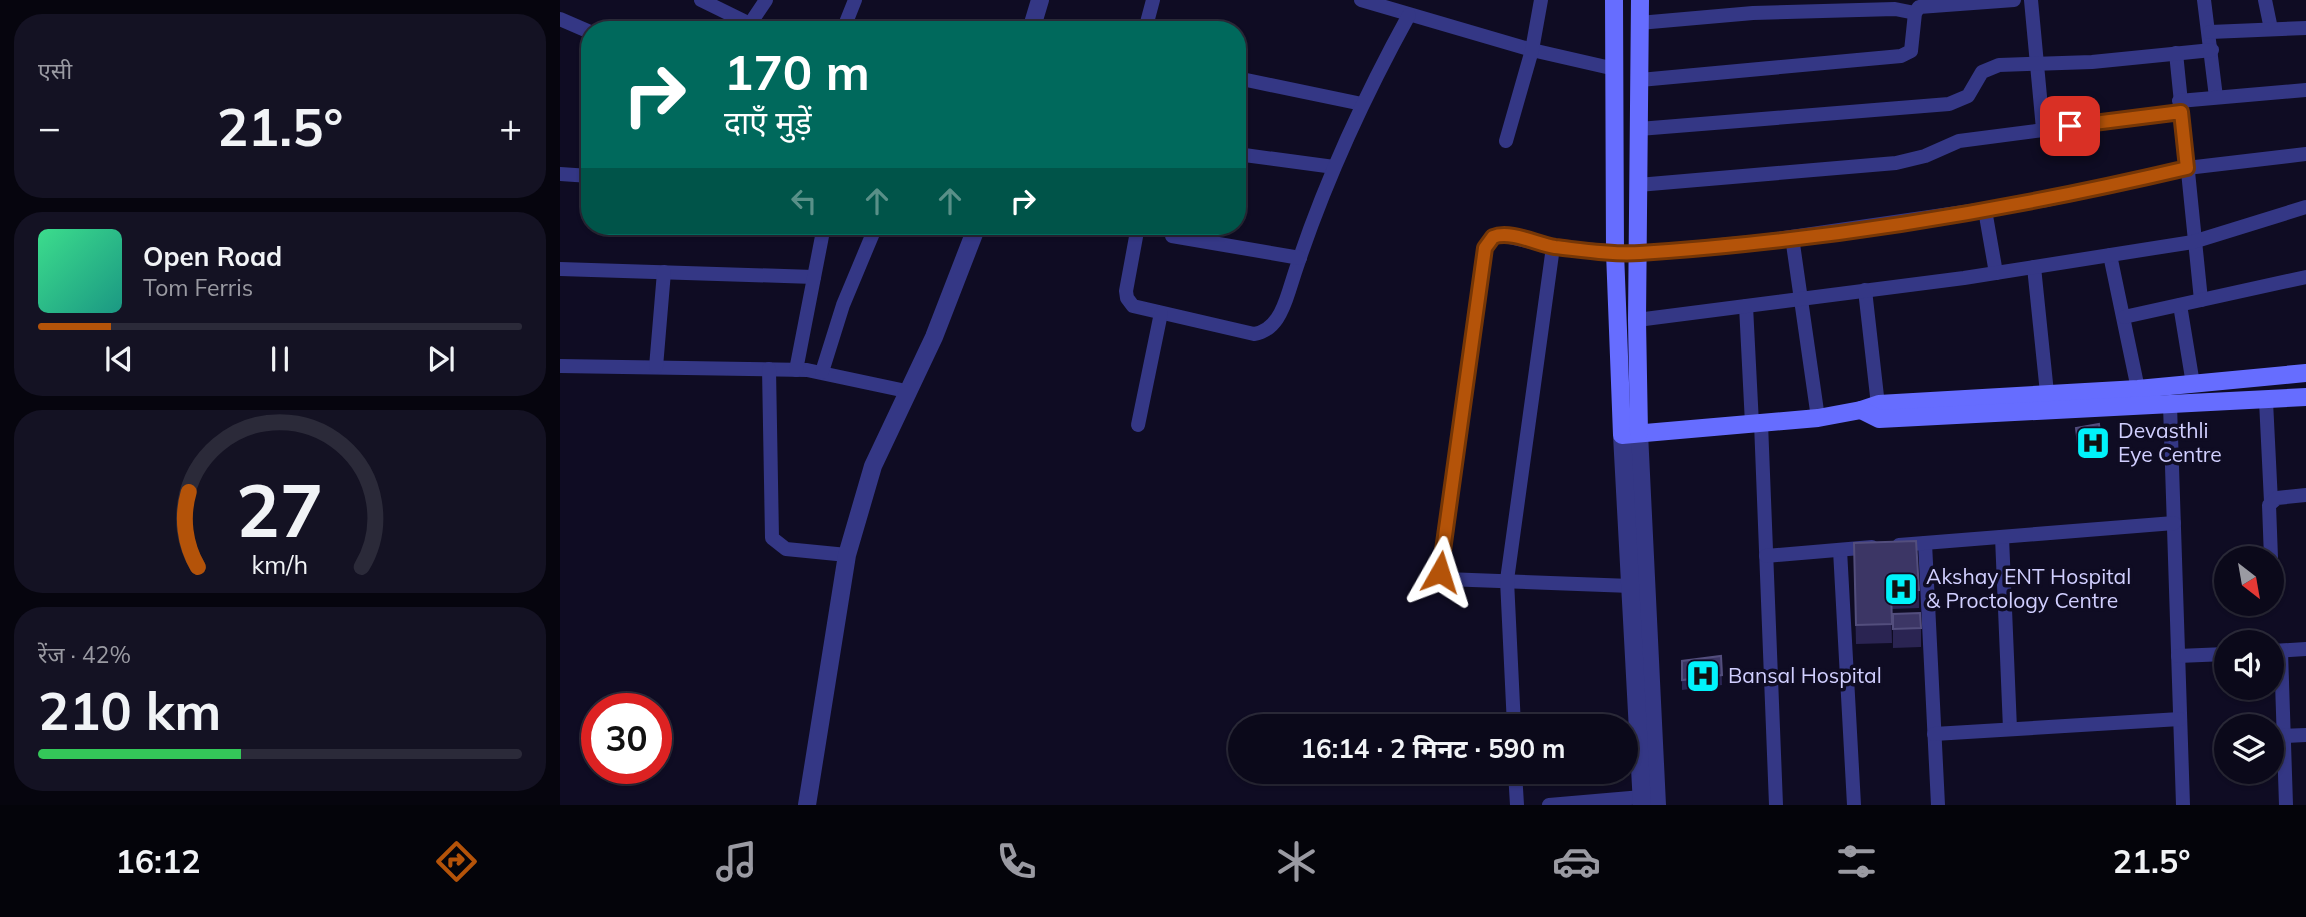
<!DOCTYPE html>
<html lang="hi">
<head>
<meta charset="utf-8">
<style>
	body { margin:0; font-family:Mulish,"Noto Sans Devanagari",sans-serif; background:#141223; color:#f1f3f6; height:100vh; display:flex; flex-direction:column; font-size:26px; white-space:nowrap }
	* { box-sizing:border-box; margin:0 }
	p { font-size:23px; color:#9a9aa2 }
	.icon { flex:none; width:38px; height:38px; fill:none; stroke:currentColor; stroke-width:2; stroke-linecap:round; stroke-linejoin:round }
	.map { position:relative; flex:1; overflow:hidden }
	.panel { display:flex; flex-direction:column; gap:14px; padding:14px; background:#06050e; width:560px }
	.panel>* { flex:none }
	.banner { position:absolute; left:21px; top:21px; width:665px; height:214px; border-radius:28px; box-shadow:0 2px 5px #0004,0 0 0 2px #2b2a39; background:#00695c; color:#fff; overflow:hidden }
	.needle { width:46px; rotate:149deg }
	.controls { position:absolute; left:1654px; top:546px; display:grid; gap:14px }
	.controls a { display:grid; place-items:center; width:70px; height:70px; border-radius:50%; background:#0b091a; box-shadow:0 2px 5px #0004,0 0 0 2px #2b2a39; font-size:35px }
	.speed { position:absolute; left:21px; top:693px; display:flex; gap:14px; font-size:35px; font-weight:700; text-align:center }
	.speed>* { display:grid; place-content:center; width:91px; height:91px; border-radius:50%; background:#0b091a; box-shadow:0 2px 5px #0004,0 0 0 2px #2b2a39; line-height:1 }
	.speed .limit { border:10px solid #d22; background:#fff; color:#111 }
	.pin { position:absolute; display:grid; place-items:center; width:60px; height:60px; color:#fff; margin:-30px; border-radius:14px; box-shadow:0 4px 10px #0006 }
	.me { position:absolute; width:77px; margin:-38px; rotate:6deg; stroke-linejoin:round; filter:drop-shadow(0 0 5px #0008) }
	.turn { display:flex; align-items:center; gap:24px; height:147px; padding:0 28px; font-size:32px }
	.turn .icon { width:91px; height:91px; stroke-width:2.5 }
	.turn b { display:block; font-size:49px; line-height:60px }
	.lanes { display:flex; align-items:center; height:66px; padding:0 28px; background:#0003; justify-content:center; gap:35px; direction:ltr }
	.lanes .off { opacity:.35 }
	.big { font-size:52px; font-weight:700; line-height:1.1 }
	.panel .card { flex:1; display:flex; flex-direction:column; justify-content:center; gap:10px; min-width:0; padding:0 24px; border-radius:28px; background:#141223 }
	.panel .dial { align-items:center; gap:0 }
	.dial svg { height:182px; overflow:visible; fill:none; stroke:#2b2a39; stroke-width:7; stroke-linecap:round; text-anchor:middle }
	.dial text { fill:#f1f3f6; stroke:none }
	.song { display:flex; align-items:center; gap:21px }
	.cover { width:84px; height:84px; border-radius:10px; background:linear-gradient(135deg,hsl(150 70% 55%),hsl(170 70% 35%)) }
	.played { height:7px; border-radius:4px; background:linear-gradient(90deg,#b45309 15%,#2b2a39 15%) }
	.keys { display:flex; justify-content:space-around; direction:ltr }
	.heat { display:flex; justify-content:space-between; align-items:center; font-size:38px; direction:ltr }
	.charge { height:10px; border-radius:5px; background:linear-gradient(90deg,#34c759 42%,#2b2a39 0) }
	.trip { position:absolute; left:668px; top:714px; width:410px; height:70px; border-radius:35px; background:#0b091a; box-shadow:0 2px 5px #0004,0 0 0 2px #2b2a39; font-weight:700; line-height:70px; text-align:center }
	.tab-bar { display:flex; height:112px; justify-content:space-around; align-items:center; background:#04040a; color:#9a9aa2 }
	.tab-bar .icon { width:49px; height:49px }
	.tab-bar .selected { color:#b45309 }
	.tab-bar b { font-size:32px; color:#f1f3f6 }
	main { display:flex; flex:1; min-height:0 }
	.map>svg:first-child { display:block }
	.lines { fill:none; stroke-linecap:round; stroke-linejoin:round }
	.minor { stroke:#343785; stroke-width:14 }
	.tertiary { stroke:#343785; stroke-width:18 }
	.secondary { stroke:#666dff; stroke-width:18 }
	.wall { fill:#2a2452 }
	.building { fill:#3c3665; stroke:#534e7d; stroke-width:2 }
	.route-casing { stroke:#753606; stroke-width:18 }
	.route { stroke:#b45309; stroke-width:12 }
	.labels { text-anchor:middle; stroke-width:7; stroke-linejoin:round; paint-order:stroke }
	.poi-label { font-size:21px; fill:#d1cfff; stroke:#0f0c23; text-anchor:start }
</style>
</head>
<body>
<main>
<section class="panel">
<div class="card"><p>एसी</p>
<div class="heat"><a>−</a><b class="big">21.5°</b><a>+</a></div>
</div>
<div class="card">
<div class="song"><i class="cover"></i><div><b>Open Road</b><p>Tom Ferris</p></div></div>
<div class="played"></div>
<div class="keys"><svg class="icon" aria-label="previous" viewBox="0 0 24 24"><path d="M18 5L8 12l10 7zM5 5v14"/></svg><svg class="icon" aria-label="pause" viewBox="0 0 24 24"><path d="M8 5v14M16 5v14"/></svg><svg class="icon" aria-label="next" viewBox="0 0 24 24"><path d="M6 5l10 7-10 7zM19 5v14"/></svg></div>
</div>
<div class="card dial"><svg viewBox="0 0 100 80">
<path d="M14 69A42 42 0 1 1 86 69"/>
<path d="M14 69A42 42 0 0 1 10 36" stroke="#b45309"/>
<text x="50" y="56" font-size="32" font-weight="700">27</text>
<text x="50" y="72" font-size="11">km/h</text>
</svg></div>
<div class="card"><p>रेंज · 42%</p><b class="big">210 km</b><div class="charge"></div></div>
</section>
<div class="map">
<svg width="1746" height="805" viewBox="0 0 1746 805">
	<rect width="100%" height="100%" fill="#0f0c23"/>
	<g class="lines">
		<!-- minor -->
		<g class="minor">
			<path d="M141,0L190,24"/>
			<path d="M801,0L972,50L1055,69"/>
			<path d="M1471,0L1483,129"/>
			<path d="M1644,0L1656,97"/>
			<path d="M1705,0L1711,29"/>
			<path d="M0,19L30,32"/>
			<path d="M1079,23L1193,13L1335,9L1355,13"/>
			<path d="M473,24L494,30"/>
			<path d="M186,30L206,0"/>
			<path d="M283,30L295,0"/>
			<path d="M585,30L593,0"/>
			<path d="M1650,32L1746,28"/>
			<path d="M1616,53L1641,300"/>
			<path d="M677,78L802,104"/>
			<path d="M1080,80L1341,56L1351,51L1355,13L1359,7L1454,0"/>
			<path d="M1619,101L1746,90"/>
			<path d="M1079,129L1389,104L1408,96L1422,72L1439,65L1532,62L1652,50"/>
			<path d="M946,141L972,50L981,0"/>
			<path d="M677,154L774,167"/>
			<path d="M0,174L30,176"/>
			<path d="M1078,185L1336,163L1365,156L1399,141L1621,112"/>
			<path d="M1425,210L1436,273"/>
			<path d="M578,226L566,291L567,298L573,306L694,334C715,331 723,310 729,291C759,194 800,104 849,15"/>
			<path d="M612,236L740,258"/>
			<path d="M1232,237L1258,418"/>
			<path d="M1550,255L1578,389"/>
			<path d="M1474,267L1487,393"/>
			<path d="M0,269L254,277"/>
			<path d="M1305,290L1319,414"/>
			<path d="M1620,305L1633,384"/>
			<path d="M1186,306L1192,424"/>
			<path d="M1564,317L1746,277"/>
			<path d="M1077,320L1404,278L1633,242L1746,207"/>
			<path d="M0,366L247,370L346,391"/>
			<path d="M96,367L104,272"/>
			<path d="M209,369L212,538L226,549L287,555"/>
			<path d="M236,370L264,226"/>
			<path d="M262,372L283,305L316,226"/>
			<path d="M1706,401L1711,502"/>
			<path d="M1610,405L1623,805"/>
			<path d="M1201,423L1216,805"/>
			<path d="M578,425L601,313"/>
			<path d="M1442,537L1450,729"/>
			<path d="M1365,543L1378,805"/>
			<path d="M1339,545L1614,523"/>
			<path d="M1280,550L1294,805"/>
			<path d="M1206,556L1312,547"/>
			<path d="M1711,558L1709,505L1717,498L1746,495"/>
			<path d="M1712,569V575"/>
			<path d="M1071,586L885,579L880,572L924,248L933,237L945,236L993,247L1077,253L1203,241L1487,200L1627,168L1746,154"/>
			<path d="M1713,651L1746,649"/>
			<path d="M1721,651L1726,805"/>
			<path d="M1618,656L1666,654"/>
			<path d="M954,726L947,580L993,247"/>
			<path d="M1374,734L1620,719"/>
			<path d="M1723,736L1746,735"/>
			<path d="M955,772L957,805"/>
			<path d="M989,805L1082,797"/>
		</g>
		<!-- tertiary -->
		<g class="tertiary">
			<path d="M471,30L480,0"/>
			<path d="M1079,433L1097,805"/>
			<path d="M1062,435L1082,805"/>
			<path d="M247,805L287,555L313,466L374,337L417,226"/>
		</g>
		<!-- secondary -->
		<g class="secondary">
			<path d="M1054,0L1055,252L1062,435L1258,418L1301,410L1319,404L1578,389L1746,373"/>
			<path d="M1301,410L1319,419L1746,397"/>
			<path d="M1079,433L1077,320L1080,0"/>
		</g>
	</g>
	<!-- wall -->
	<g class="wall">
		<path d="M1516,428L1541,440V450L1518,453Z"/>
		<path d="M1294,561L1359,590V608L1331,609L1332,643L1296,644Z"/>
		<path d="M1333,614L1361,628V647L1333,648Z"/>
		<path d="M1161,656L1162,685L1122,690V661Z"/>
	</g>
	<!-- building -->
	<g class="building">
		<path d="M1539,424L1541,440L1518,444L1516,428Z"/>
		<path d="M1356,541L1359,590L1331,591L1332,624L1296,625L1294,543Z"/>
		<path d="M1360,613L1361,628L1333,629V614Z"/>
		<path d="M1161,656L1162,675L1122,680V661Z"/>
	</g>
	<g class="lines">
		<!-- route casing -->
		<g class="route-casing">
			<path id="route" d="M880,572L925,248L933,237C950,230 977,244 995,247C1022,250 1053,255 1080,253C1264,241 1448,210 1627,168L1621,112L1510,126"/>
		</g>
		<!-- route -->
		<use href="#route" class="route"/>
	</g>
	<!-- icons -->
	<defs>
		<g id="hospital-square" transform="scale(1.75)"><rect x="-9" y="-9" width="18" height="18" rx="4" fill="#00f2fa" stroke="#0f0c23"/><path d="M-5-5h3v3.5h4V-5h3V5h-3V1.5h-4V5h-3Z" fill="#111"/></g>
	</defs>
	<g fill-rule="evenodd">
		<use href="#hospital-square" x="1533" y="443"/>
		<use href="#hospital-square" x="1341" y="589"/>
		<use href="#hospital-square" x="1143" y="676"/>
	</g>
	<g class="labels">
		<!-- poi labels -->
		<g class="poi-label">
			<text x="1558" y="438">Devasthli<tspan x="1558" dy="24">Eye Centre</tspan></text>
			<text x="1366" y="584">Akshay ENT Hospital<tspan x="1366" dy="24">&amp; Proctology Centre</tspan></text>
			<text x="1168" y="683">Bansal Hospital</text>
		</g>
	</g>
</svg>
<div class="controls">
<a><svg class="needle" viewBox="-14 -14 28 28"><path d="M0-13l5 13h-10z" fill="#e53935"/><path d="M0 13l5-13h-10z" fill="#9a9aa2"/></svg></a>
<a><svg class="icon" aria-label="sound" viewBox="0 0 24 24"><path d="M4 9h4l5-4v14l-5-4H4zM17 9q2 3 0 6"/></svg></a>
<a><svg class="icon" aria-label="layers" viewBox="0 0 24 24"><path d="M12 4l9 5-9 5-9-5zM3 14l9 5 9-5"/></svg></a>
</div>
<div class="speed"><div class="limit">30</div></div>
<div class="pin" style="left:1510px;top:126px;background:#d93025"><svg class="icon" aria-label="arrive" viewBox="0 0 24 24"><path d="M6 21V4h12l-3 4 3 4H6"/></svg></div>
<svg class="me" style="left:880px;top:572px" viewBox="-20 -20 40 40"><path d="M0-17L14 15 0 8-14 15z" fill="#b45309" stroke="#fff" stroke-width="4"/></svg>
<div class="trip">16:14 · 2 मिनट · 590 m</div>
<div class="banner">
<div class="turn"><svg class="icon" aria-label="right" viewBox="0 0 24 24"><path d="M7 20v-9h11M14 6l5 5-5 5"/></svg><div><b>170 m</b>दाएँ मुड़ें</div></div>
<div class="lanes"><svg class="icon off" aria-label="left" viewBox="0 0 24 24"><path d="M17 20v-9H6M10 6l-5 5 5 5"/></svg><svg class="icon off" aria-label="ahead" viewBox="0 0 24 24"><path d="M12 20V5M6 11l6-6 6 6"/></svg><svg class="icon off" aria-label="ahead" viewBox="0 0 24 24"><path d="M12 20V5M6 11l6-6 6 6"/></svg><svg class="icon" aria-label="right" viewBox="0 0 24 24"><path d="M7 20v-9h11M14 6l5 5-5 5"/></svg></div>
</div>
</div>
</main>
<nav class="tab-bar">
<b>16:12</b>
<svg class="icon selected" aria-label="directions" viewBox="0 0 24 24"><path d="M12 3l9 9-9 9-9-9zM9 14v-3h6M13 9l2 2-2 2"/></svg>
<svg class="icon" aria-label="music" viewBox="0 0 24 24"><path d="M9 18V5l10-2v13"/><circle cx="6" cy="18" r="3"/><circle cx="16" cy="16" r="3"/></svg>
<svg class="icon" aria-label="phone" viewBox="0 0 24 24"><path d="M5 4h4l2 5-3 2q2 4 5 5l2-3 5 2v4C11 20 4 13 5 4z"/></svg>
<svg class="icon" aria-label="climate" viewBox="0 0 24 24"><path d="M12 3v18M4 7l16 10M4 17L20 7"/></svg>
<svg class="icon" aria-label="car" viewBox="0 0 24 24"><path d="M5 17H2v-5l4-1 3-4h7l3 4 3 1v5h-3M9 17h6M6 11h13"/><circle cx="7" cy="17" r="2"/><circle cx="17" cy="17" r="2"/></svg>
<svg class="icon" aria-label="filters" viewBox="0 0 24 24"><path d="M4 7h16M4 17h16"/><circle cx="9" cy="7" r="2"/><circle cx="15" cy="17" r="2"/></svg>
<b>21.5°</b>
</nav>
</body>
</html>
